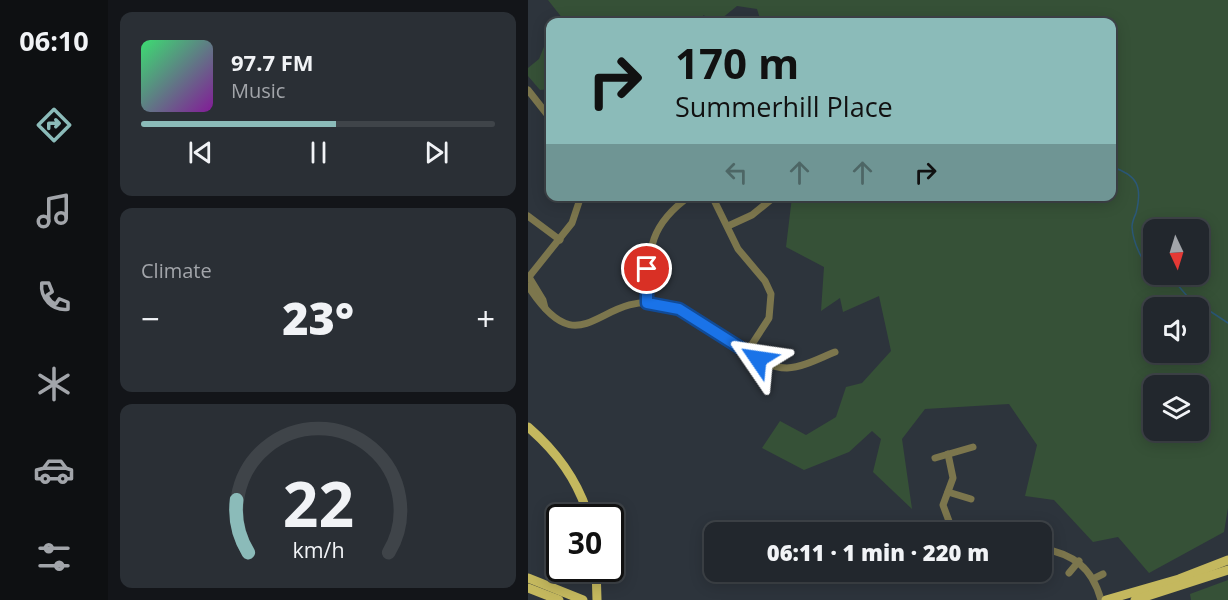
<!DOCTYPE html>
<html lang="en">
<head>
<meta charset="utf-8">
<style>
	body { margin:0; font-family:"Open Sans",sans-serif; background:#2a2f35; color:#f1f3f6; height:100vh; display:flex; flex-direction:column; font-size:22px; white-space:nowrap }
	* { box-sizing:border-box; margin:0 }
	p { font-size:20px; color:#a2a5aa }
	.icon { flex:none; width:33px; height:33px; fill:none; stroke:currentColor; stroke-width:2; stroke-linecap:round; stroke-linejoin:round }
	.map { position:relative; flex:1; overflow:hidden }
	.drawer { display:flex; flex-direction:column; gap:12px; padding:12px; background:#131519; width:420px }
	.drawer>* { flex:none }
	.top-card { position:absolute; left:18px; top:18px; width:570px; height:183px; border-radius:12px; box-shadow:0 3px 15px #0003,0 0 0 2px #3f4449; background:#8bbbb9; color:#111; overflow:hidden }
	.needle { width:39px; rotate:176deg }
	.tools { position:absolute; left:615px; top:219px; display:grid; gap:12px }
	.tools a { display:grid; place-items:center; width:66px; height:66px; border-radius:12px; background:#22272d; box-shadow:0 3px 15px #0003,0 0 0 2px #3f4449; font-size:30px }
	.speed { position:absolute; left:18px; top:504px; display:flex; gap:12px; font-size:30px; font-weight:700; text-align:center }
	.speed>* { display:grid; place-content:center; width:78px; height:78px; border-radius:50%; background:#22272d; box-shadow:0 3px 15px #0003,0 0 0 2px #3f4449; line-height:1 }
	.speed .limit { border:3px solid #111; border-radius:9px; background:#fff; color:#111 }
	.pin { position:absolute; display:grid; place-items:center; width:51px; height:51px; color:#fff; margin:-26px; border:3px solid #fff; border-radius:50%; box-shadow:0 2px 6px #0007 }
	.me { position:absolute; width:66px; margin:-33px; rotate:302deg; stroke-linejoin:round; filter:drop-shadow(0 0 4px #0008) }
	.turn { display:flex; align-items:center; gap:21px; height:126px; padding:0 30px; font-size:27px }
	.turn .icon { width:78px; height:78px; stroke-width:2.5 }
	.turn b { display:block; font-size:42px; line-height:51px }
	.lanes { display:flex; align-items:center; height:57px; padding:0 30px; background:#0003; justify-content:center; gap:30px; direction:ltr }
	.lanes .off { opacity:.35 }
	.big { font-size:45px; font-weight:800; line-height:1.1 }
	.drawer .tile { flex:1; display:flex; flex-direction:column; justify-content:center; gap:9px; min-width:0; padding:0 21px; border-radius:12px; background:#2a2f35 }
	.drawer .dial { align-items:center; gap:0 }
	.dial svg { height:156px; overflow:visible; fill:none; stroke:#3f4449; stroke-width:7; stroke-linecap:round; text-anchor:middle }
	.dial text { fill:#f1f3f6; stroke:none }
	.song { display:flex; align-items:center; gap:18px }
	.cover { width:72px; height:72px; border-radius:9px; background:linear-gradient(135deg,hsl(140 70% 55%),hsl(290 70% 35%)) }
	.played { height:6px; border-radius:3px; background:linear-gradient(90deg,#8bbbb9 55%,#3f4449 55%) }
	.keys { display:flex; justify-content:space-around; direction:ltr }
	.heat { display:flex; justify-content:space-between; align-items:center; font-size:33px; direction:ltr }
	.trip { position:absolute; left:176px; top:522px; width:348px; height:60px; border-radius:12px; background:#22272d; box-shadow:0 3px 15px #0003,0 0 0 2px #3f4449; font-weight:800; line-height:60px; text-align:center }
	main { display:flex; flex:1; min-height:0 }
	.menu { display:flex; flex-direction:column; width:108px; justify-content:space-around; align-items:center; background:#0e1012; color:#a2a5aa }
	.menu .icon { width:42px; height:42px }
	.menu .selected { color:#8bbbb9 }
	.menu b { font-size:27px; color:#f1f3f6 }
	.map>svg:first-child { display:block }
	.green { fill:#365137; fill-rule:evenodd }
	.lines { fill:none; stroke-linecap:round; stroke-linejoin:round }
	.stream { stroke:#2b5878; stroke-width:1.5 }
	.minor { stroke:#7c764d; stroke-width:7 }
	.major { stroke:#c4b85e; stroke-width:9 }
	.route-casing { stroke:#114b97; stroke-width:15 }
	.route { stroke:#1a73e8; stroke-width:10 }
</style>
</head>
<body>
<main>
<nav class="menu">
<b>06:10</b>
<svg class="icon selected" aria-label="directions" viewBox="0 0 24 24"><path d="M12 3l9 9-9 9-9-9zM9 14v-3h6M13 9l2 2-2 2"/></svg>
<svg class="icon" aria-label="music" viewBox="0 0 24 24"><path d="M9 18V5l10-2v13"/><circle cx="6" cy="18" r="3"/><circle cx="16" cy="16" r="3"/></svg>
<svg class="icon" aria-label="phone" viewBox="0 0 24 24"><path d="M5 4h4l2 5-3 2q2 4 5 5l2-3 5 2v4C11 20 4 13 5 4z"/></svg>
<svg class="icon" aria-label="climate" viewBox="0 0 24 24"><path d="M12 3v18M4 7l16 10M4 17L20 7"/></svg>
<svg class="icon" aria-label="car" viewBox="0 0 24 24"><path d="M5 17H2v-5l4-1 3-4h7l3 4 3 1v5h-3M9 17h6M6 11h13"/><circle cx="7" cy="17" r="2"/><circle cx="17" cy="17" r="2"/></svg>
<svg class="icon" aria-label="filters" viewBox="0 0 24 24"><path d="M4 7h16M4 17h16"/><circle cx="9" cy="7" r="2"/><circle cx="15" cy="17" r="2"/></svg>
</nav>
<section class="drawer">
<div class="tile">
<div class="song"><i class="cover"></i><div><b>97.7 FM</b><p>Music</p></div></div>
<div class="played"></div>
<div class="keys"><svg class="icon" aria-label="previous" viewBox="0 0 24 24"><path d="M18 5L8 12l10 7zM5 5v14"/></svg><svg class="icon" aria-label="pause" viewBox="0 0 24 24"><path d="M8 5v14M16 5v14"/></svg><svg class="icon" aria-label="next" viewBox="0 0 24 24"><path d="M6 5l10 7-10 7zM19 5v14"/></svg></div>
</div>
<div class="tile"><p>Climate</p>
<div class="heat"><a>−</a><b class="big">23°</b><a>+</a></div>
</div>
<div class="tile dial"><svg viewBox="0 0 100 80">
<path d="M14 69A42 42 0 1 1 86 69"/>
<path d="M14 69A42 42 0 0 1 8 42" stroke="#8bbbb9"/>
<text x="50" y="56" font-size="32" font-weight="700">22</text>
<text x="50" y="72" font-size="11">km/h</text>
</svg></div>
</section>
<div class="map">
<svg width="700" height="600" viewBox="0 0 700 600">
	<rect width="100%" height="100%" fill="#2d343c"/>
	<!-- green -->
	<g class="green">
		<path d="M20,0H700V508L696,532L621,573L590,537L565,542L526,500L497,496L509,445L481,404L397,409L374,439L384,509L345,472L353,439L344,431L321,452L276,470L234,448L252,421L278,435L308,417L318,387L334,383L363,351L351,296L315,312L312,298L293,311L296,267L258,247L264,197L584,196V22H233L229,9L209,6L193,19L194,22H180L176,15L167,22H32L35,19ZM626,230H670V274H626ZM626,308H670V352H626ZM626,386H670V430H626Z"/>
		<path d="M22,32V89L12,90L0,76V68L11,59Z"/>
		<path d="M700,580V600H663L662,594Z"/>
	</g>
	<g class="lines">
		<!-- stream -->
		<g class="stream">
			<path d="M584,167C609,175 615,186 608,213C606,218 604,222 604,227C605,242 614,263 626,273"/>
			<path d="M627,274L648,283L659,296L700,323"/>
		</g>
		<!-- minor -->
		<g class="minor">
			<path d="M0,90L22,118"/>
			<path d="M184,196L210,249L237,281L243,294L241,318L219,352"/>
			<path d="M0,216L32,240"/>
			<path d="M200,226L224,215L245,198"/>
			<path d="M1,277L15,300L17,308"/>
			<path d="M0,278L44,223L53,196"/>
			<path d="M0,286C54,370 70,291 134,304C176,313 219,368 259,368C276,367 292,358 307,352"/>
			<path d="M119,303C121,254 118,227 162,196"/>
			<path d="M420,454L425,478L415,505L425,532"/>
			<path d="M407,458L445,447"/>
			<path d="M420,492L443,499"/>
			<path d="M513,548C545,554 564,567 573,600"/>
			<path d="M541,573L551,561"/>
			<path d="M565,579L575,574"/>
		</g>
		<!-- major -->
		<g class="major">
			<path d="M0,427C29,452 50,480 61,518"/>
			<path d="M68,568L69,600"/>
			<path d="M0,578L55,600"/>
			<path d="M0,588L31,600"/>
			<path d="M578,600L651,579L700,560"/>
			<path d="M607,600L700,570"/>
		</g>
	</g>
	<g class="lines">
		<!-- route casing -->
		<g class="route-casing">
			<path id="route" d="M119,269V303L151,309L230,359"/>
		</g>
		<!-- route -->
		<use href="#route" class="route"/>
	</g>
</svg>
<div class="tools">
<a><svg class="needle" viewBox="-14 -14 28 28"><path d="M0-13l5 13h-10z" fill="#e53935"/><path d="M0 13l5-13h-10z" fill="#a2a5aa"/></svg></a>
<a><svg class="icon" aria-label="sound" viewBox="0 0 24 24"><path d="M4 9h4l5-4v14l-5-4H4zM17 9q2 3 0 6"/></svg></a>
<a><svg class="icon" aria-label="layers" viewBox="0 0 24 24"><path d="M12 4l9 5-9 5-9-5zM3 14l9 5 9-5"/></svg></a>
</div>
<div class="speed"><div class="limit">30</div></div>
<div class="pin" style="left:119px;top:269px;background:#d93025"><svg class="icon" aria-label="arrive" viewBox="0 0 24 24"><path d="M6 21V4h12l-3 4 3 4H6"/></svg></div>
<svg class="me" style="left:230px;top:359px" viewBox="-20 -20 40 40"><path d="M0-17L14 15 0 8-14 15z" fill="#1a73e8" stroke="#fff" stroke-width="4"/></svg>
<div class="trip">06:11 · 1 min · 220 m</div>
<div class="top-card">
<div class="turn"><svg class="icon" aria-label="right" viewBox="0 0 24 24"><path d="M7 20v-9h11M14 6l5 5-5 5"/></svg><div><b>170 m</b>Summerhill Place</div></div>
<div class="lanes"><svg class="icon off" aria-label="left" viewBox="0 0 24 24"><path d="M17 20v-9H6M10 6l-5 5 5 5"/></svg><svg class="icon off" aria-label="ahead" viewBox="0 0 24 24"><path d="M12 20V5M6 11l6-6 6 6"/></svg><svg class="icon off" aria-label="ahead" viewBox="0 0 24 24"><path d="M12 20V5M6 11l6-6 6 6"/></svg><svg class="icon" aria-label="right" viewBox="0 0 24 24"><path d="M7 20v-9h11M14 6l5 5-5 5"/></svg></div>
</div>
</div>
</main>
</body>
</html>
